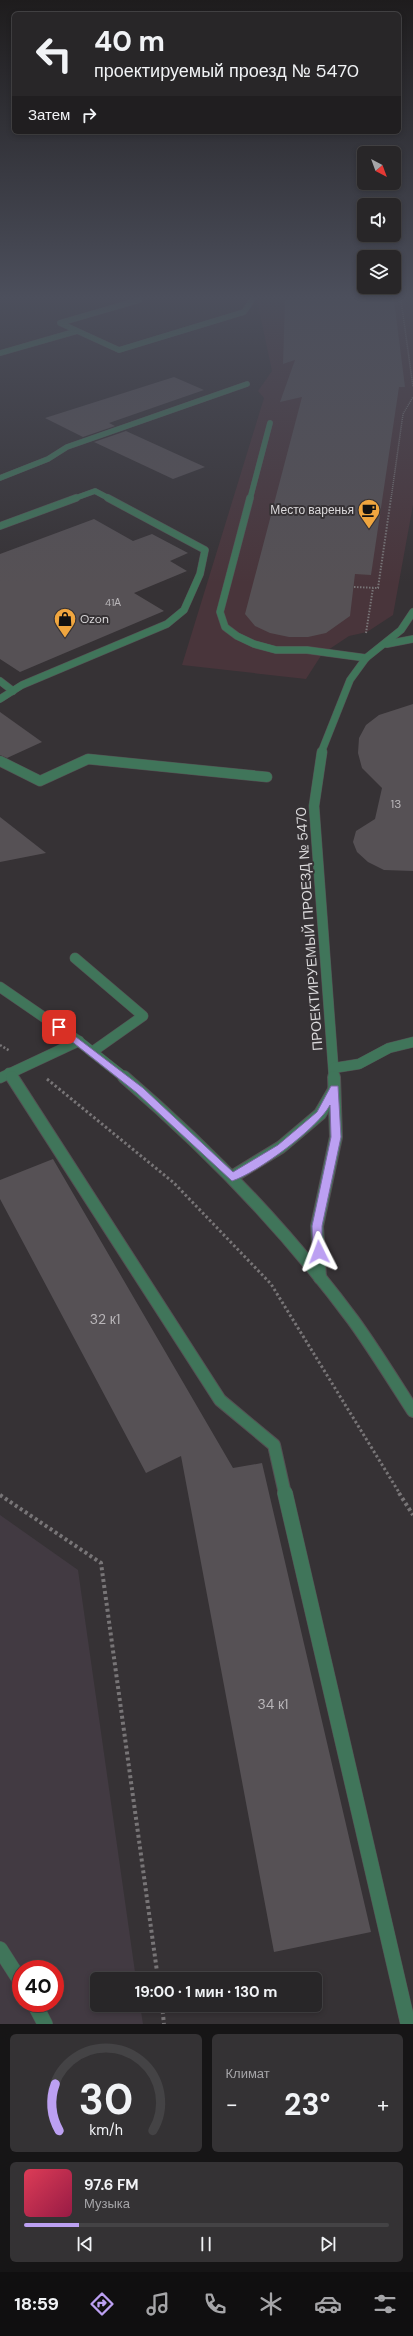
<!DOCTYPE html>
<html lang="ru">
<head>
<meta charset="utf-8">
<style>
	body { margin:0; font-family:"DM Sans",sans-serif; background:#343234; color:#f1f3f6; height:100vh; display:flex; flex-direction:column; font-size:15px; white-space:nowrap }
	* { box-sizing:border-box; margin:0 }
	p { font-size:13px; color:#a5a5a8 }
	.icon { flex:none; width:22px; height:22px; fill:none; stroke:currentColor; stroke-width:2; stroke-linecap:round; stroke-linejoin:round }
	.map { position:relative; height:2024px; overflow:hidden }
	.side { display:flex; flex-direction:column; gap:10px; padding:10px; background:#161516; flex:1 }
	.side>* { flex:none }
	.hud { position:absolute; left:12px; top:12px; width:389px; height:122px; border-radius:6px; box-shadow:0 2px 6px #0003,0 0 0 1px #444345; background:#282628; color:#f1f3f6; overflow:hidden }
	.needle { width:26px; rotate:139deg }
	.controls { position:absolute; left:357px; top:146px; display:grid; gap:8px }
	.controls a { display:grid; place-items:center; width:44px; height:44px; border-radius:6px; background:#282628; box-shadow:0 2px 6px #0003,0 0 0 1px #444345; font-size:20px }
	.speed { position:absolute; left:12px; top:1960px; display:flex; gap:8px; font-size:20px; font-weight:700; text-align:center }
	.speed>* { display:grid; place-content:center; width:52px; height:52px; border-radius:50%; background:#282628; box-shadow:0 2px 6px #0003,0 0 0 1px #444345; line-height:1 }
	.speed .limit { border:6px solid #d22; background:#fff; color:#111 }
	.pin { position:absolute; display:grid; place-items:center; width:34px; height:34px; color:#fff; margin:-17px; border-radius:8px; box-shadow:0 2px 6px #0006 }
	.me { position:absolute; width:44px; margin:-22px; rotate:357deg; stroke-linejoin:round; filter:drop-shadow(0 0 3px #0008) }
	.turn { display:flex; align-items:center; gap:14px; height:84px; padding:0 16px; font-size:18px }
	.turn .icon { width:52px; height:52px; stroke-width:2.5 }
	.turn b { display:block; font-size:28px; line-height:34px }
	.then { display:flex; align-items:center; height:38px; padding:0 16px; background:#0003; gap:8px; font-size:15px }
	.big { font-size:30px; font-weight:700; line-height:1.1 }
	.side .card { flex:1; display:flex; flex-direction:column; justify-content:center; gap:6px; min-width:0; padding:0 14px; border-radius:6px; background:#343234 }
	.side .dial { align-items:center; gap:0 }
	.dial svg { height:104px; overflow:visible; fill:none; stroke:#444345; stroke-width:7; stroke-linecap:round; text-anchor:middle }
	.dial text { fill:#f1f3f6; stroke:none }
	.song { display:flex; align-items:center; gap:12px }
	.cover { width:48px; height:48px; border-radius:6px; background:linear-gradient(135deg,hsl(350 70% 55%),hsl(340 70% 35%)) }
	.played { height:4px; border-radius:2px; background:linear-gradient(90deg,#bca0f2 15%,#444345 15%) }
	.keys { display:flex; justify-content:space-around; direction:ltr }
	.heat { display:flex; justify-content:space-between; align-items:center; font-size:22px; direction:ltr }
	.side .tiles { flex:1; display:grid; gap:10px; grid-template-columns:1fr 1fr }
	.card:last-child { grid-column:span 2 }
	.trip { position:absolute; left:90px; top:1972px; width:232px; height:40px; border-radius:6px; background:#282628; box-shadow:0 2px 6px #0003,0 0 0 1px #444345; font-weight:700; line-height:40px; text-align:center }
	.dock { display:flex; height:64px; justify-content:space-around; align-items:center; background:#100f10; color:#a5a5a8 }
	.dock .icon { width:28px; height:28px }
	.dock .on { color:#bca0f2 }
	.dock b { font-size:18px; color:#f1f3f6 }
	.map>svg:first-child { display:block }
	.commercial { fill:#49353b }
	.built { fill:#423a42; fill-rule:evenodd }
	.building { fill:#565155 }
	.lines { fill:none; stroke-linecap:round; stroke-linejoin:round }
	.minor-far4-casing { stroke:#545053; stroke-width:6 }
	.minor-far3-casing { stroke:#545053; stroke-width:8 }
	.minor-far2-casing { stroke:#545053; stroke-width:11 }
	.minor-far1-casing { stroke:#545053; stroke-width:14 }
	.minor-casing { stroke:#545053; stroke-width:16 }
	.path-far4 { stroke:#787577; stroke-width:1.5; stroke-dasharray:1 1; stroke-linecap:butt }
	.path-far3 { stroke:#787577; stroke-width:2; stroke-dasharray:1.5 1.5; stroke-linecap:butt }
	.path-far2 { stroke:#787577; stroke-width:2.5; stroke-dasharray:2 2; stroke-linecap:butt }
	.path-far1 { stroke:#787577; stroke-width:3; stroke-dasharray:2.5 2.5; stroke-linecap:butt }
	.path { stroke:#787577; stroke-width:4; stroke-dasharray:3 3; stroke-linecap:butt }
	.minor-far4 { stroke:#40755a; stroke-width:5.5 }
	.minor-far3 { stroke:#40755a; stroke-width:7 }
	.minor-far2 { stroke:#40755a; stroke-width:10 }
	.minor-far1 { stroke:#40755a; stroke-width:12 }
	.minor { stroke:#40755a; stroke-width:15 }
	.route { fill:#bca0f2; stroke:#7a689d }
	.labels { text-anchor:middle; stroke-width:4; stroke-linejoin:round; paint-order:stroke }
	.far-number-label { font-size:10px; fill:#b9b6b9 }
	.far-poi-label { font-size:12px; fill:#dad8da; stroke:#363235; text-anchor:end }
	.number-label { font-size:12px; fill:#b9b6b9 }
	.street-label { font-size:14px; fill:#dad8da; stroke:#363235 }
	.near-number-label { font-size:14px; fill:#b9b6b9 }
</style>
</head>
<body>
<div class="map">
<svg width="413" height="2024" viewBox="0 0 413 2024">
	<rect width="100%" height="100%" fill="#363235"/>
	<!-- commercial -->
	<path class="commercial" d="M257,300H413V505L393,615L367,632L349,636L322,654L306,679L182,665L264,398L258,391L272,371Z"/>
	<!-- built -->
	<path class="built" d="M0,1515L78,1570L136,1979H97V2005H140L143,2024H0ZM21,1969H55V2003H21Z"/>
	<!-- building -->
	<g class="building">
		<path d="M285,300H394L405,387H399L371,575L355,574L350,616L326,633L308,637H289L270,633L255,626L245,614L302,397L280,402L295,360L283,364Z"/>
		<path d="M174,377L204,390L109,423L115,426L83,437L45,418Z"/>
		<path d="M126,431L205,467L173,479L94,442Z"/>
		<path d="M94,519L133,541L152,534L188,553L170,561L187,571L134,593L164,611L20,672L0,659V554Z"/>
		<path d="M413,704V871L384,870L368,862L357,852L353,842L356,831L375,819L382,788L362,768L358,753L359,738L366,725L379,715Z"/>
		<path d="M0,712L42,742L7,758L0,755Z"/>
		<path d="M0,817L46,853L0,862Z"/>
		<path d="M53,1159L233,1468L262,1463L371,1932L274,1952L181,1456L146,1473L0,1199V1180Z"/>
	</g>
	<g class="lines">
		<!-- minor-far4 casing -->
		<g class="minor-far4-casing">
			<g id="minor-far4">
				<path d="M139,300L60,323L119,350L244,312L252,300"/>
				<path d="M0,353L77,331"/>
				<path d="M0,478L48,459L67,447L247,384"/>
				<path d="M73,499L95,491L110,499"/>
				<path d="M250,499L270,423"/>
			</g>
		</g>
		<!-- minor-far3 casing -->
		<g class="minor-far3-casing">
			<g id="minor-far3">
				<path d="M250,498L220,612L225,627L237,636L254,644L276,650H307L366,658"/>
				<path d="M0,526L76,498"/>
				<path d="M387,644L413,639"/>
				<path d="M0,681L13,691"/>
				<path d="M0,699L22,685L167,624L184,610L200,574L205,550L108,498"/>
				<path d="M321,753L350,680L366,658L401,630L413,612"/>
			</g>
		</g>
		<!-- minor-far2 casing -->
		<g class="minor-far2-casing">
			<g id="minor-far2">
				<path d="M322,752L314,806L334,1078"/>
				<path d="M0,761L40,781L88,759L267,777"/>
				<path d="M75,958L143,1016L92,1052"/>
				<path d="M0,987L77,1040L125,1078"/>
				<path d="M334,1068L359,1064L389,1048L413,1042"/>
				<path d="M9,1073L13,1078"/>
				<path d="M0,1078L79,1041"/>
			</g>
		</g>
		<!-- minor-far1 casing -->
		<g class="minor-far1-casing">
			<g id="minor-far1">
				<path d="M12,1077L220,1400L274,1445L285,1494"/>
				<path d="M124,1077C208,1149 287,1231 353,1320C374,1349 393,1380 413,1411"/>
				<path d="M232,1177L281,1147L320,1114L334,1090"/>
				<path d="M320,1278L317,1226L336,1137L334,1077"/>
			</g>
		</g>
		<!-- minor casing -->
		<g class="minor-casing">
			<g id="minor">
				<path d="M285,1493L408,2024"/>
				<path d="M0,1949L21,1982"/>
				<path d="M34,2003L45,2024"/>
			</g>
		</g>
		<!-- path-far4 -->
		<g class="path-far4">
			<path d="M401,300L413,387"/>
			<path d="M391,499L403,414L413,397"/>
		</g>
		<!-- path-far3 -->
		<g class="path-far3">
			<path d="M354,587L378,588L391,498"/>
			<path d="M366,633L373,588"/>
		</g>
		<!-- path-far2 -->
		<path class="path-far2" d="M0,1045L10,1051"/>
		<!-- path-far1 -->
		<path class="path-far1" d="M47,1079L174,1183L271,1284L400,1494"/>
		<!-- path -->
		<g class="path">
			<path d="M399,1493L413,1515"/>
			<path d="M0,1495L101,1563L158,1979"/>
			<path d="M162,2005L164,2024"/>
		</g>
		<!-- minor-far4 -->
		<use href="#minor-far4" class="minor-far4"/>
		<!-- minor-far3 -->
		<use href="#minor-far3" class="minor-far3"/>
		<!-- minor-far2 -->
		<use href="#minor-far2" class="minor-far2"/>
		<!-- minor-far1 -->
		<use href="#minor-far1" class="minor-far1"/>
		<!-- minor -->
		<use href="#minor" class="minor"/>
	</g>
	<!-- sky -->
	<linearGradient id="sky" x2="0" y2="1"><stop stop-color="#1e1c1d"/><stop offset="0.51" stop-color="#4c4f5c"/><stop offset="1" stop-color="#4c4f5c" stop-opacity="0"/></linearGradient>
	<rect width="413" height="583" fill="url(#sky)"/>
	<!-- route -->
	<path class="route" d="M59,1024L143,1088L233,1172L278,1145L317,1112L331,1086H338L341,1137L322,1226V1255H315L313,1252L312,1226L331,1137L330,1105C318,1128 257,1173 232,1181L137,1093L56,1029L55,1027Z"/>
	<!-- icons -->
	<defs>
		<g id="cafe-pin" transform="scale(1.15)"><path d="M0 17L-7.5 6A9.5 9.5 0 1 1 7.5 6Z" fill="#f0a63f" stroke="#363235"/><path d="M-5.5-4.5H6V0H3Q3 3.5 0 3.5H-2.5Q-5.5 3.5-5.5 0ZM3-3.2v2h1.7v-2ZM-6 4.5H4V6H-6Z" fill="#111"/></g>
		<g id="shop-pin" transform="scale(1.15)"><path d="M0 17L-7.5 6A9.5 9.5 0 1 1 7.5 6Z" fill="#f0a63f" stroke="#363235"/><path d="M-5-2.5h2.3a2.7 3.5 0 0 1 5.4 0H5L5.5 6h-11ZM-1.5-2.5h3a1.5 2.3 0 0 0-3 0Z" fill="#111"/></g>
	</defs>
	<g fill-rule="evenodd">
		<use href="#cafe-pin" x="369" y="510"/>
		<use href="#shop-pin" x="65" y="619"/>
	</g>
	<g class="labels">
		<!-- far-number labels -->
		<g class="far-number-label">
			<text x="113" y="606">41А</text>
		</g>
		<!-- far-poi labels -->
		<g class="far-poi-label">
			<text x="354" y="514">Место варенья</text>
			<text x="80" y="623" text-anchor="start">Ozon</text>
		</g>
		<!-- number labels -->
		<g class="number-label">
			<text x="396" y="808">13</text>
		</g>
		<!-- street labels -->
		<g class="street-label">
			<text transform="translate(309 929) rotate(-94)" y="5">ПРОЕКТИРУЕМЫЙ ПРОЕЗД № 5470</text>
		</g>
		<!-- near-number labels -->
		<g class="near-number-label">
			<text x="105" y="1324">32 к1</text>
			<text x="273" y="1709">34 к1</text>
		</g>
	</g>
</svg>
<div class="controls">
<a><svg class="needle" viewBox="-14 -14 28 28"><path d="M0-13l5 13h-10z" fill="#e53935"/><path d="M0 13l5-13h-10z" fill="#a5a5a8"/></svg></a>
<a><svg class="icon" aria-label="sound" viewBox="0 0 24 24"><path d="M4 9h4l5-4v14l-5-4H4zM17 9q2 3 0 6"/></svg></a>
<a><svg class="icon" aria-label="layers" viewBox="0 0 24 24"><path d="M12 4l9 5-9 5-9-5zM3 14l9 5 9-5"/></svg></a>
</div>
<div class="speed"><div class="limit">40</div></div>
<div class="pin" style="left:59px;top:1027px;background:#d93025"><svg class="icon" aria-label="arrive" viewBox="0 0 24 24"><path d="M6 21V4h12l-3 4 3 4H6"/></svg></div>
<svg class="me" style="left:319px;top:1252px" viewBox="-20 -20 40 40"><path d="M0-17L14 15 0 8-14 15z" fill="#bca0f2" stroke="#fff" stroke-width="4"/></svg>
<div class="trip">19:00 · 1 мин · 130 m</div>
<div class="hud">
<div class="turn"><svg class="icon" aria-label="left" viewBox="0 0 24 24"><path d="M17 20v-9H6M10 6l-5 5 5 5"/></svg><div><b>40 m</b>проектируемый проезд № 5470</div></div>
<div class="then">Затем<svg class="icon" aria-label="right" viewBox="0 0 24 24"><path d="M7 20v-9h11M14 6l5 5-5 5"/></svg></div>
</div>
</div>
<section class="side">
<div class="tiles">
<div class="card dial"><svg viewBox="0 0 100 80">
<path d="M14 69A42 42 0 1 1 86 69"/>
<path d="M14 69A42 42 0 0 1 11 33" stroke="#bca0f2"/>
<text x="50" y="56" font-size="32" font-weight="700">30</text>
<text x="50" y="72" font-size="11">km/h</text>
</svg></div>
<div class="card"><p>Климат</p>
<div class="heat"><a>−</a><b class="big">23°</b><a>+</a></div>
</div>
<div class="card">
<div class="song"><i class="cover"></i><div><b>97.6 FM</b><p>Музыка</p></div></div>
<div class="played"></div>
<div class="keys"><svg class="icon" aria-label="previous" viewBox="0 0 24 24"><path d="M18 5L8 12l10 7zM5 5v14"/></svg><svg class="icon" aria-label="pause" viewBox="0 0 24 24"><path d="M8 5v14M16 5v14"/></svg><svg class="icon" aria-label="next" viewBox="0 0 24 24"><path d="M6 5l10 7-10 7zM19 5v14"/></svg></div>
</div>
</div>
</section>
<nav class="dock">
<b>18:59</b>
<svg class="icon on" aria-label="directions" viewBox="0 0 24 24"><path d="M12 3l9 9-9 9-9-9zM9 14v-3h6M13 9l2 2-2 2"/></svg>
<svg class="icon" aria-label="music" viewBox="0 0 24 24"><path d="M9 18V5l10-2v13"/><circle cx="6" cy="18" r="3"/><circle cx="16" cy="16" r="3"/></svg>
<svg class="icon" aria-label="phone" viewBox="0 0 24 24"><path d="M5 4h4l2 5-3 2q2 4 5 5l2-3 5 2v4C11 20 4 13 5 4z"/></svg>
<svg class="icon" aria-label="climate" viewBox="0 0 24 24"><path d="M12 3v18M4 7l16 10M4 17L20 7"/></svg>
<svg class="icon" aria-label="car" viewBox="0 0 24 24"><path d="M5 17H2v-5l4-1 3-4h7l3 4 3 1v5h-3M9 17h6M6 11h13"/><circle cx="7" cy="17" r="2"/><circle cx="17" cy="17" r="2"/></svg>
<svg class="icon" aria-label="filters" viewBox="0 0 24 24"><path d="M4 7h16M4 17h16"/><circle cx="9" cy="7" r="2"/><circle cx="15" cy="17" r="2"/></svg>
</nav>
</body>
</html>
